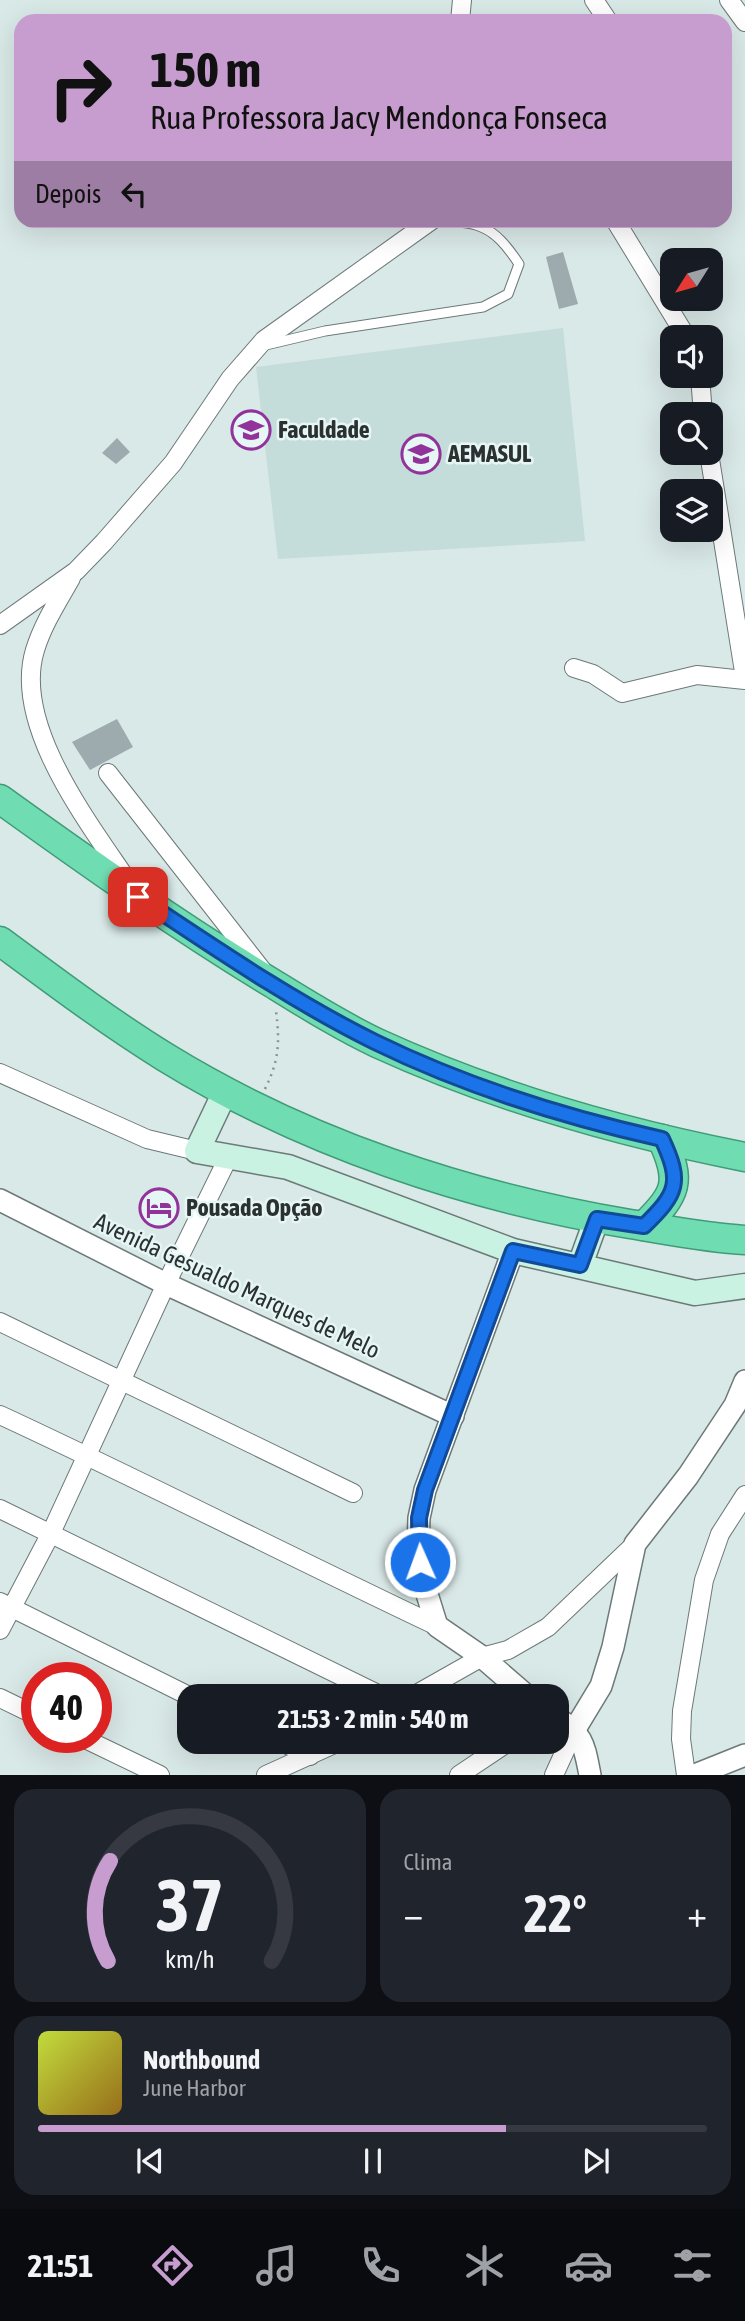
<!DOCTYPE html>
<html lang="pt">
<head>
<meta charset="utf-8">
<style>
	body { margin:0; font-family:"Asap Condensed",sans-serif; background:#20242c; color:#f1f3f6; height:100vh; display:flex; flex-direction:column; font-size:26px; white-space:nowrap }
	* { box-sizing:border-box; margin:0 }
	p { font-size:23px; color:#9ea1a6 }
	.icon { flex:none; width:38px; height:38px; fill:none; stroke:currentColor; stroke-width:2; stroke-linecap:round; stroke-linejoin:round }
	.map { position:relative; height:1775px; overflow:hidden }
	.panel { display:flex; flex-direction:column; gap:14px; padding:14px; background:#0d0f14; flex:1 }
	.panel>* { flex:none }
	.banner { position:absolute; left:14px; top:14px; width:718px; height:214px; border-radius:21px; box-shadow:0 7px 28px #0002; background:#c69dce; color:#111; overflow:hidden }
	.needle { width:46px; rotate:233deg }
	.tools { position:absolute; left:660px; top:248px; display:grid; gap:14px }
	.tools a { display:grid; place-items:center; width:63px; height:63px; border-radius:14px; background:#171b24; box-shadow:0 7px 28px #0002; font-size:35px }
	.speed { position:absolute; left:21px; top:1662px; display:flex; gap:14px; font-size:35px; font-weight:700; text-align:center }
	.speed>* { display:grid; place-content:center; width:91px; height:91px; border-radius:50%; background:#171b24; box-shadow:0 7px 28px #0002; line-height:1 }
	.speed .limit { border:10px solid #d22; background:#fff; color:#111 }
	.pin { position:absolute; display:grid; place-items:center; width:60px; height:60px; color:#fff; margin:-30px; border-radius:14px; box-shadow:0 4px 10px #0006 }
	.me { position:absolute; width:77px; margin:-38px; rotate:358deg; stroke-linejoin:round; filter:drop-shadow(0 0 5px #0008) }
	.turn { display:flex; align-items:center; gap:24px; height:147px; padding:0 21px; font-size:32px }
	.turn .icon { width:91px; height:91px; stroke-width:2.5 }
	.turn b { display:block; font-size:49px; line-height:60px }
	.then { display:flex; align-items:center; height:66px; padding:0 21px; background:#0003; gap:14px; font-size:26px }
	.big { font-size:52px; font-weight:700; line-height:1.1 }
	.panel .tile { flex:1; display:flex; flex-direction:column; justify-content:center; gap:10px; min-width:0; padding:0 24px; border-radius:21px; background:#20242c }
	.panel .dial { align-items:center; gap:0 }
	.dial svg { height:182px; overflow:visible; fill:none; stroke:#363941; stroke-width:7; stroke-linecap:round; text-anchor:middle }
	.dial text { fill:#f1f3f6; stroke:none }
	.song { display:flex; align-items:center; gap:21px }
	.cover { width:84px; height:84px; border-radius:10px; background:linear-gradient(135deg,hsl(70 70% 55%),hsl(40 70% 35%)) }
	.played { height:7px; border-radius:4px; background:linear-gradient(90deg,#c69dce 70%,#363941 70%) }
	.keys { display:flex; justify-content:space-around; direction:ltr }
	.heat { display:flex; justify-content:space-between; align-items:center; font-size:38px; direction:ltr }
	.panel .tiles { flex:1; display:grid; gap:14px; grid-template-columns:1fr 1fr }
	.tile:last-child { grid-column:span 2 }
	.trip { position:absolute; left:177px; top:1684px; width:392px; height:70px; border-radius:21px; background:#171b24; box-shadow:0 7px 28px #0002; font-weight:700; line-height:70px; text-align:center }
	.dock { display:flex; height:112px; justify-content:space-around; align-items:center; background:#090b0e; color:#9ea1a6 }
	.dock .icon { width:49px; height:49px }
	.dock .selected { color:#c69dce }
	.dock b { font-size:32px; color:#f1f3f6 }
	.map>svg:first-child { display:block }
	.built { fill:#c4dcda }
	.building { fill:#9dabaf }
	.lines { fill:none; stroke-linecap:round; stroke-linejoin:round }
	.service-casing { stroke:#6c7978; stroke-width:11 }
	.minor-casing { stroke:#6c7978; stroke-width:20 }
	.tertiary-casing { stroke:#6c7978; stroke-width:24 }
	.secondary-casing { stroke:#6c7978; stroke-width:27 }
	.trunk-casing { stroke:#409b78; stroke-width:31 }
	.path { stroke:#879291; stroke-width:2.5; stroke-dasharray:2 5; stroke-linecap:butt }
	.service { stroke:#fff; stroke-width:9 }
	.minor { stroke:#fff; stroke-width:18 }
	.tertiary { stroke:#fff; stroke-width:21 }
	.secondary { stroke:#c9f2e2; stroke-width:24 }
	.trunk { stroke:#70dcb2; stroke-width:28 }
	.route-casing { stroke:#114b97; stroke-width:18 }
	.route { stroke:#1a73e8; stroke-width:12 }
	.labels { text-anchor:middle; stroke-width:5; stroke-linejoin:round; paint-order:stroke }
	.poi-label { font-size:24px; font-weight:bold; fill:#2b3130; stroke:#e6f6f5; text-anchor:start }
	.street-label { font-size:24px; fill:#2b3130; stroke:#e6f6f5 }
</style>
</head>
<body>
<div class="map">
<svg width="745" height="1775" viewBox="0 0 745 1775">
	<rect width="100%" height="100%" fill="#d9e9e7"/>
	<!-- built -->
	<path class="built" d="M563,328L585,541L278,559L256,367Z"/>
	<!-- building -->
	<g class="building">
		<path d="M563,252L578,304L559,309L546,257Z"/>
		<path d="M117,438L130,452L116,464L102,453Z"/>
		<path d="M117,719L133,747L90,770L72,742Z"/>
	</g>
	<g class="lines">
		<!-- service casing -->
		<g class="service-casing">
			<path id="service" d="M266,345L325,331L483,307L508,294L519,264C492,223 478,222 431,221"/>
		</g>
		<!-- minor casing -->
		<g class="minor-casing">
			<g id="minor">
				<path d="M594,0L608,21"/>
				<path d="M729,0L745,22"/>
				<path d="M460,21L462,0"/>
				<path d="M615,220L687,338"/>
				<path d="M700,376L703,415"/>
				<path d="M709,453L745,678"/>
				<path d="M71,578C58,601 43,624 35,650C12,725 89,823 129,883"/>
				<path d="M0,625L76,571L104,542L173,463L230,379L264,340L432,220"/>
				<path d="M574,668L593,674L622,693L697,675L745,680"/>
				<path d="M108,773L262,970"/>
				<path d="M0,1073L147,1139L197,1151"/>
				<path d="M0,1322L353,1493"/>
				<path d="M0,1415C147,1483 291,1557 437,1626"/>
				<path d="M0,1509L382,1696"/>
				<path d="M0,1602L189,1696"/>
				<path d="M0,1630L51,1533L166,1284L229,1156"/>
				<path d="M413,1696L482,1657L508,1650L548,1627L635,1544"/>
				<path d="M0,1698L37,1716"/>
				<path d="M83,1738L160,1775"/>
				<path d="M280,1741L310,1756"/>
				<path d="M266,1775L341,1741"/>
				<path d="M459,1775L510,1741"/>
				<path d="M554,1775L575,1729"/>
				<path d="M686,1775L681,1739L682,1711L704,1580L720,1534L745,1495"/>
			</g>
		</g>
		<!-- tertiary casing -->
		<g class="tertiary-casing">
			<g id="tertiary">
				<path d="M0,1200L166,1284L453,1416"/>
				<path d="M513,1251L425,1490L419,1518L418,1547L422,1578L437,1626L482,1657L527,1696"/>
				<path d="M556,1717C584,1735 584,1745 590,1775"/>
				<path d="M575,1729L601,1686L613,1647L635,1544L688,1476L735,1405L745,1381"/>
				<path d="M695,1775L745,1755"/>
			</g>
		</g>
		<!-- secondary casing -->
		<g class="secondary-casing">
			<g id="secondary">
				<path d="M226,1090L197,1151L288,1167L513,1251L695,1293L745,1286"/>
				<path d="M580,1265L597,1218"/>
			</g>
		</g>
		<!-- trunk casing -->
		<g class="trunk-casing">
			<g id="trunk">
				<path d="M0,799C89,863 178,926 272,983C306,1004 341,1026 377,1043C495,1097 618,1132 745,1157"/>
				<path d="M0,941C54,981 107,1021 165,1057C305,1143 468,1197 630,1224C668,1230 706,1238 745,1240"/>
				<path d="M644,1226C677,1193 682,1182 662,1139"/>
			</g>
		</g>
		<!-- path -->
		<path class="path" d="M265,1089C279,1061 280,1042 276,1011"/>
		<!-- service -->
		<use href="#service" class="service"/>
		<!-- minor -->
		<use href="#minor" class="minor"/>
		<!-- tertiary -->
		<use href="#tertiary" class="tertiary"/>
		<!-- secondary -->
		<use href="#secondary" class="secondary"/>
		<!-- trunk -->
		<use href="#trunk" class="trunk"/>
	</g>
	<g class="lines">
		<!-- route casing -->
		<g class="route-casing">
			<path id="route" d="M138,897C215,948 292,1001 375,1042C465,1086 564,1117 662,1139C682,1182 678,1193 644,1226L597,1219L580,1265L513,1251L425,1490L419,1518L420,1562"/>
		</g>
		<!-- route -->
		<use href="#route" class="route"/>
	</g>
	<!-- icons -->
	<defs>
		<g id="school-ring" transform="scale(2.0125)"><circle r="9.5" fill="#e6f6f5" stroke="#92339c" stroke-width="1.5"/><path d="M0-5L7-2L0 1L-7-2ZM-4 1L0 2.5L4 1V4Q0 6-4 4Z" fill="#92339c"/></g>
		<g id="university-ring" transform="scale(2.0125)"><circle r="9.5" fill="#e6f6f5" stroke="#92339c" stroke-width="1.5"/><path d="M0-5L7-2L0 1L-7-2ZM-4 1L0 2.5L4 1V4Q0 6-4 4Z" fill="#92339c"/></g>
		<g id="hotel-ring" transform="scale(2.0125)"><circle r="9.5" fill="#e6f6f5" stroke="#92339c" stroke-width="1.5"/><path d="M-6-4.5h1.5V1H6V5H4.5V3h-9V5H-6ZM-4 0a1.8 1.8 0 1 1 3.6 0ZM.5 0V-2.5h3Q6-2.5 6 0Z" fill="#92339c"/></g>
	</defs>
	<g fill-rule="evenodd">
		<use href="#school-ring" x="251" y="430"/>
		<use href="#university-ring" x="421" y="454"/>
		<use href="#hotel-ring" x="159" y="1208"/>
	</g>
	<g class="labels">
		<!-- poi labels -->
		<g class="poi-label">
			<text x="278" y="438">Faculdade</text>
			<text x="448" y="462">AEMASUL</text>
			<text x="186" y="1216">Pousada Opção</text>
		</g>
		<!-- street labels -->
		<g class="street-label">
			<text transform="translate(237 1286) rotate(25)" y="8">Avenida Gesualdo Marques de Melo</text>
		</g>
	</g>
</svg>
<div class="tools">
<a><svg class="needle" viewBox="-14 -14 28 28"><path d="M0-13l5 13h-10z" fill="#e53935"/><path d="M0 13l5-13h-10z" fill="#9ea1a6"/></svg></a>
<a><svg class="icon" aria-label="sound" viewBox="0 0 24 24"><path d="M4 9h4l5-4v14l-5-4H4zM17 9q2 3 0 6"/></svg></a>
<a><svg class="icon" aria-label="search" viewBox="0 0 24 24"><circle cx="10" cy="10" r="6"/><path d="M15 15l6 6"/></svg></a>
<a><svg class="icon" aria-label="layers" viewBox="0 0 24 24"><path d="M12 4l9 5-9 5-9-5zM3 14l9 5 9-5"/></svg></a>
</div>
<div class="speed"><div class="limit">40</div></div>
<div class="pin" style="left:138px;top:897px;background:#d93025"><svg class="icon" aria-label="arrive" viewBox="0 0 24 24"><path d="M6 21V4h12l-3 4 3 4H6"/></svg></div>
<svg class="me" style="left:420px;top:1562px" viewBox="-20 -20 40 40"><circle r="17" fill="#1a73e8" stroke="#fff" stroke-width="3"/><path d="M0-11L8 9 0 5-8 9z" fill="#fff"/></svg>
<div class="trip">21:53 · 2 min · 540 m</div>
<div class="banner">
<div class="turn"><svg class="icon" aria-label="right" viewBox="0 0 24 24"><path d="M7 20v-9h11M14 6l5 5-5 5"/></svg><div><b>150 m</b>Rua Professora Jacy Mendonça Fonseca</div></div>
<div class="then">Depois<svg class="icon" aria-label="left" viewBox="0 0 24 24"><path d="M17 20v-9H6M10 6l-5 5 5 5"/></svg></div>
</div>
</div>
<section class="panel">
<div class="tiles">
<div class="tile dial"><svg viewBox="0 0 100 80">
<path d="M14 69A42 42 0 1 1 86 69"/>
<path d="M14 69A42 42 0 0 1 15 25" stroke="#c69dce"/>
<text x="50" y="56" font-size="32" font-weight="700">37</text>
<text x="50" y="72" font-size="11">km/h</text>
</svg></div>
<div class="tile"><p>Clima</p>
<div class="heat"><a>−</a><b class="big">22°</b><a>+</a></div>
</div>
<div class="tile">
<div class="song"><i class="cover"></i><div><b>Northbound</b><p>June Harbor</p></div></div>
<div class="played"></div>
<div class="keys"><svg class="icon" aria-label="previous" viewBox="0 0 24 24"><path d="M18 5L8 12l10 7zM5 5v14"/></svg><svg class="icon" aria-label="pause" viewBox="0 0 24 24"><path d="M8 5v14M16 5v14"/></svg><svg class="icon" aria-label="next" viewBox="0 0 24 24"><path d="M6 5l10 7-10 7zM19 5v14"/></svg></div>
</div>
</div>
</section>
<nav class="dock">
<b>21:51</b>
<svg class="icon selected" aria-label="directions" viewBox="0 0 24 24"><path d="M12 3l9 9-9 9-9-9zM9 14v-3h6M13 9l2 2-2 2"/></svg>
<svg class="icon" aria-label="music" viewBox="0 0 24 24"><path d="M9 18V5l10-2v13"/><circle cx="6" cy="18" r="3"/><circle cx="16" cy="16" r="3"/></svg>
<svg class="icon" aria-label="phone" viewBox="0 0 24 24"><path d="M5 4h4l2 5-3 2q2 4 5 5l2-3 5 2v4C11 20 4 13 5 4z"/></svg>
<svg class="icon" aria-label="climate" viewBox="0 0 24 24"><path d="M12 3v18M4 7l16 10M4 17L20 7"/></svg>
<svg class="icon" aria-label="car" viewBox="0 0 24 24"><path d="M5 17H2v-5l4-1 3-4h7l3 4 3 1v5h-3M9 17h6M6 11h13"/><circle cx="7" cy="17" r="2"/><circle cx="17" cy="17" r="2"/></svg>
<svg class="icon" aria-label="filters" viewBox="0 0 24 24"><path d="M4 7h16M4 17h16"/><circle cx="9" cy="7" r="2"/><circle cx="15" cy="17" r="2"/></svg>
</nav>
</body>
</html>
